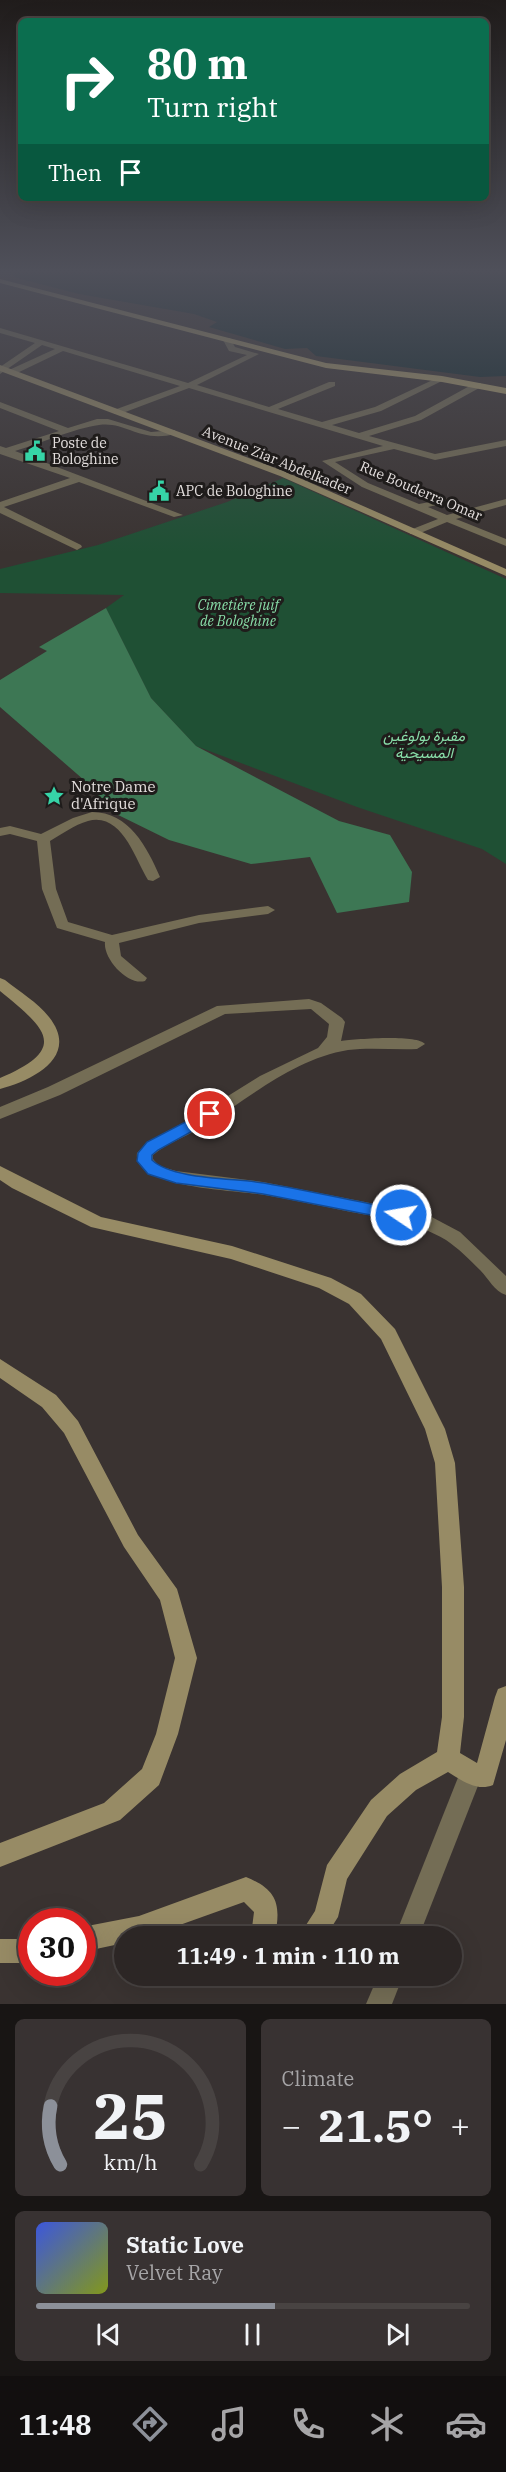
<!DOCTYPE html>
<html lang="en">
<head>
<meta charset="utf-8">
<style>
	body { margin:0; font-family:"IBM Plex Serif",Vazirmatn,serif; background:#383232; color:#f1f3f6; height:100vh; display:flex; flex-direction:column; font-size:22px; white-space:nowrap }
	* { box-sizing:border-box; margin:0 }
	p { font-size:20px; color:#a6a5a7 }
	.icon { flex:none; width:33px; height:33px; fill:none; stroke:currentColor; stroke-width:2; stroke-linecap:round; stroke-linejoin:round }
	.map { position:relative; height:2004px; overflow:hidden }
	.panel { display:flex; flex-direction:column; gap:15px; padding:15px; background:#181514; flex:1 }
	.panel>* { flex:none }
	.top-card { position:absolute; left:18px; top:18px; width:471px; height:183px; border-radius:9px; box-shadow:0 6px 24px #0002,0 0 0 2px #484342; background:#0b6e4f; color:#fff; overflow:hidden }
	.speed { position:absolute; left:18px; top:1908px; display:flex; gap:12px; font-size:30px; font-weight:700; text-align:center }
	.speed>* { display:grid; place-content:center; width:78px; height:78px; border-radius:50%; background:#2c2625; box-shadow:0 6px 24px #0002,0 0 0 2px #484342; line-height:1 }
	.speed .limit { border:9px solid #d22; background:#fff; color:#111 }
	.pin { position:absolute; display:grid; place-items:center; width:51px; height:51px; color:#fff; margin:-26px; border:3px solid #fff; border-radius:50%; box-shadow:0 2px 6px #0007 }
	.me { position:absolute; width:66px; margin:-33px; rotate:282deg; stroke-linejoin:round; filter:drop-shadow(0 0 4px #0008) }
	.turn { display:flex; align-items:center; gap:21px; height:126px; padding:0 30px; font-size:27px }
	.turn .icon { width:78px; height:78px; stroke-width:2.5 }
	.turn b { display:block; font-size:42px; line-height:51px }
	.then { display:flex; align-items:center; height:57px; padding:0 30px; background:#0003; gap:12px; font-size:22px }
	.big { font-size:45px; font-weight:700; line-height:1.1 }
	.panel .widget { flex:1; display:flex; flex-direction:column; justify-content:center; gap:9px; min-width:0; padding:0 21px; border-radius:9px; background:#383232 }
	.panel .dial { align-items:center; gap:0 }
	.dial svg { height:156px; overflow:visible; fill:none; stroke:#484342; stroke-width:7; stroke-linecap:round; text-anchor:middle }
	.dial text { fill:#f1f3f6; stroke:none }
	.song { display:flex; align-items:center; gap:18px }
	.cover { width:72px; height:72px; border-radius:9px; background:linear-gradient(135deg,hsl(230 70% 55%),hsl(70 70% 35%)) }
	.played { height:6px; border-radius:3px; background:linear-gradient(90deg,#8c9099 55%,#484342 55%) }
	.keys { display:flex; justify-content:space-around; direction:ltr }
	.heat { display:flex; justify-content:space-between; align-items:center; font-size:33px; direction:ltr }
	.panel .tiles { flex:1; display:grid; gap:15px; grid-template-columns:1fr 1fr }
	.widget:last-child { grid-column:span 2 }
	.trip { position:absolute; left:114px; top:1926px; width:348px; height:60px; border-radius:30px; background:#2c2625; box-shadow:0 6px 24px #0002,0 0 0 2px #484342; font-weight:700; line-height:60px; text-align:center }
	.tab-bar { display:flex; height:96px; justify-content:space-around; align-items:center; background:#120f0f; color:#a6a5a7 }
	.tab-bar .icon { width:42px; height:42px }
	.tab-bar .on { color:#8c9099 }
	.tab-bar b { font-size:27px; color:#f1f3f6 }
	.map>svg:first-child { display:block }
	.green { fill:#1f5034 }
	.forest { fill:#3d7754 }
	.water { fill:#0d272c }
	.lines { fill:none; stroke-linecap:round; stroke-linejoin:round }
	.street { fill:#746d55; fill-rule:evenodd }
	.secondary { fill:#978b65; fill-rule:evenodd }
	.primary { fill:#b2a370; fill-rule:evenodd }
	.route { fill:#1a73e8; stroke:#114b97; stroke-width:1.5 }
	.labels { text-anchor:middle; stroke-width:6; stroke-linejoin:round; paint-order:stroke }
	.far-poi-label { font-size:14px; fill:#e4dfde; stroke:#1f1c1b; text-anchor:start }
	.far-street-label { font-size:14px; fill:#e4dfde; stroke:#1f1c1b }
	.far-park-label { font-size:14px; font-style:italic; fill:#88dda8; stroke:#1f1c1b }
	.park-label { font-size:15px; font-style:italic; fill:#88dda8; stroke:#1f1c1b }
	.poi-label { font-size:15px; fill:#e4dfde; stroke:#1f1c1b; text-anchor:start }
</style>
</head>
<body>
<div class="map">
<svg width="506" height="2004" viewBox="0 0 506 2004">
	<rect width="100%" height="100%" fill="#3a3331"/>
	<!-- green -->
	<path class="green" d="M283,478L506,579V864L482,849L357,807L196,746L151,698L106,608L124,595L0,593V569L98,545L227,502Z"/>
	<!-- forest -->
	<path class="forest" d="M106,608L151,698L196,746L339,821L390,835L412,872L409,902L337,913L310,857L251,864L169,840L108,810L92,787L0,707V680L47,651L39,647Z"/>
	<!-- water -->
	<path class="water" d="M12,273H506V376L480,377L316,356L307,348L285,349L209,327L217,322L194,314L79,294L17,278Z"/>
	<g class="lines">
		<!-- street -->
		<g class="street">
			<path d="M0,328L188,383L247,355L229,351L223,340L230,338L235,347L259,354L197,385L269,407L329,382H335V386L278,409L322,422L375,407L439,377L446,379L381,411L332,425L359,433L415,416L475,383H481V387L421,420L369,436L435,454L506,440V446L435,460L394,449L335,462L368,483L419,504L450,498V502L428,507L447,515L506,499V505L456,519L506,539V546L447,522L418,534H410V530L438,519L362,487L322,461L383,446L189,388L120,414H114V410L180,386L63,351L15,374H9V370L55,349L42,345L0,374V367L35,343L0,333Z"/>
			<path d="M0,402L68,428L97,419H108L151,432L175,430V434C139,443 126,421 99,425C75,428 39,444 15,451L183,515L174,517L79,482L4,507L81,545L82,547L77,550L0,513V502L70,478L0,454V446L6,448L59,431L0,408Z"/>
			<path d="M92,812C129,812 147,847 160,877L153,881L148,880C135,859 122,812 88,821C74,825 62,834 50,841L56,889L68,922L112,935L199,915L268,906L275,910L268,914L199,923L119,943L121,956L147,978L145,981C128,986 103,959 105,942L57,928L42,889L37,841L10,834L0,836V828L10,826L41,834L73,818Z"/>
			<path d="M309,999L321,1003L342,1018L345,1022L341,1041C355,1039 417,1034 425,1044L417,1049C394,1050 370,1047 348,1050C297,1058 251,1096 209,1123C191,1135 170,1141 153,1155V1159L159,1166L176,1171L263,1182L426,1214L460,1232L506,1276V1295C494,1291 489,1279 480,1270C470,1260 458,1248 446,1240C416,1222 384,1218 351,1212C322,1206 294,1200 265,1195C240,1190 132,1189 137,1153L151,1140L191,1119L260,1076L318,1048L327,1037L329,1024L311,1009L225,1014L60,1095L0,1119V1107L48,1087L217,1006Z"/>
			<path d="M471,1762L479,1765L483,1773L419,1936H395L463,1765Z"/>
			<path d="M378,1976H403L392,2004H366Z"/>
		</g>
		<!-- secondary -->
		<g class="secondary">
			<path d="M0,365L286,472L506,569V576L280,476L0,371Z"/>
			<path d="M0,978L5,980C20,992 37,1002 49,1017C80,1056 34,1080 0,1089V1078C71,1048 45,1028 0,991Z"/>
			<path d="M0,1166L101,1217L232,1246L331,1278L361,1294L395,1329L445,1429L455,1463L464,1587V1717L460,1753L477,1763L495,1697L498,1689L506,1686V1740L493,1785C477,1792 461,1780 448,1772L416,1790L387,1816L347,1879L338,1917L326,1936H299L315,1911L327,1865L371,1800L400,1774L437,1752L442,1717V1587L435,1463L425,1429L381,1339L349,1304L319,1288L231,1259L91,1227L12,1188L0,1180Z"/>
			<path d="M0,1359L56,1395L78,1421L138,1535L177,1589L197,1658L178,1734L159,1785L120,1820L0,1867V1843L104,1803L142,1769L156,1734L175,1658L160,1600L124,1547L64,1433L42,1407L0,1378Z"/>
			<path d="M246,1877C278,1890 281,1905 275,1936H251L254,1912L244,1902L149,1936H124V1943L82,1952V1927L139,1916Z"/>
			<rect x="0" y="1939" width="32" height="24"/>
		</g>
		<!-- primary -->
		<path class="primary" d="M0,279L326,363L442,376L506,388V394L442,382L326,368L0,283Z"/>
	</g>
	<!-- sky -->
	<linearGradient id="sky" x2="0" y2="1"><stop stop-color="#201c1b"/><stop offset="0.49" stop-color="#4f505a"/><stop offset="1" stop-color="#4f505a" stop-opacity="0"/></linearGradient>
	<rect width="506" height="553" fill="url(#sky)"/>
	<!-- route -->
	<path class="route" d="M210,1109L218,1114L216,1118L158,1150L152,1155V1160C173,1180 235,1178 264,1183C310,1191 355,1201 401,1210L408,1215L401,1221L263,1194L176,1183L148,1174L137,1161L138,1153L147,1142Z"/>
	<!-- icons -->
	<defs>
		<g id="civic-bare" transform="scale(1.62)"><path d="M-.6-6.5H3V-4.5H.6V-3L4-1V1h2V6H-6V1h2V-1L-.6-3ZM-1.2 2.5V6h2.4V2.5Z" fill="#36d4a7" stroke="#1f1c1b" stroke-width="2.5" paint-order="stroke"/></g>
		<g id="sight-bare" transform="scale(1.62)"><path d="M0-6L1.8-2.2L6-1.7L2.9 1.2L3.7 5.4L0 3.3L-3.7 5.4L-2.9 1.2L-6-1.7L-1.8-2.2Z" fill="#36d4a7" stroke="#1f1c1b" stroke-width="2.5" paint-order="stroke"/></g>
	</defs>
	<g fill-rule="evenodd">
		<use href="#civic-bare" x="35" y="451"/>
		<use href="#civic-bare" x="159" y="491"/>
		<use href="#sight-bare" x="54" y="796"/>
	</g>
	<g class="labels">
		<!-- far-poi labels -->
		<g class="far-poi-label">
			<text x="52" y="448">Poste de<tspan x="52" dy="16">Bologhine</tspan></text>
			<text x="176" y="496">APC de Bologhine</text>
		</g>
		<!-- far-street labels -->
		<g class="far-street-label">
			<text transform="translate(277 460) rotate(22)" y="5">Avenue Ziar Abdelkader</text>
			<text transform="translate(421 491) rotate(23)" y="5">Rue Bouderra Omar</text>
		</g>
		<!-- far-park labels -->
		<g class="far-park-label">
			<text x="238" y="610">Cimetière juif<tspan x="238" dy="16">de Bologhine</tspan></text>
		</g>
		<!-- park labels -->
		<g class="park-label">
			<text x="424" y="741">مقبرة بولوغين<tspan x="424" dy="17">المسيحية</tspan></text>
		</g>
		<!-- poi labels -->
		<g class="poi-label">
			<text x="71" y="792">Notre Dame<tspan x="71" dy="17">d'Afrique</tspan></text>
		</g>
	</g>
</svg>
<div class="speed"><div class="limit">30</div></div>
<div class="pin" style="left:210px;top:1114px;background:#d93025"><svg class="icon" aria-label="arrive" viewBox="0 0 24 24"><path d="M6 21V4h12l-3 4 3 4H6"/></svg></div>
<svg class="me" style="left:401px;top:1215px" viewBox="-20 -20 40 40"><circle r="17" fill="#1a73e8" stroke="#fff" stroke-width="3"/><path d="M0-11L8 9 0 5-8 9z" fill="#fff"/></svg>
<div class="trip">11:49 · 1 min · 110 m</div>
<div class="top-card">
<div class="turn"><svg class="icon" aria-label="right" viewBox="0 0 24 24"><path d="M7 20v-9h11M14 6l5 5-5 5"/></svg><div><b>80 m</b>Turn right</div></div>
<div class="then">Then<svg class="icon" aria-label="arrive" viewBox="0 0 24 24"><path d="M6 21V4h12l-3 4 3 4H6"/></svg></div>
</div>
</div>
<section class="panel">
<div class="tiles">
<div class="widget dial"><svg viewBox="0 0 100 80">
<path d="M14 69A42 42 0 1 1 86 69"/>
<path d="M14 69A42 42 0 0 1 9 39" stroke="#8c9099"/>
<text x="50" y="56" font-size="32" font-weight="700">25</text>
<text x="50" y="72" font-size="11">km/h</text>
</svg></div>
<div class="widget"><p>Climate</p>
<div class="heat"><a>−</a><b class="big">21.5°</b><a>+</a></div>
</div>
<div class="widget">
<div class="song"><i class="cover"></i><div><b>Static Love</b><p>Velvet Ray</p></div></div>
<div class="played"></div>
<div class="keys"><svg class="icon" aria-label="previous" viewBox="0 0 24 24"><path d="M18 5L8 12l10 7zM5 5v14"/></svg><svg class="icon" aria-label="pause" viewBox="0 0 24 24"><path d="M8 5v14M16 5v14"/></svg><svg class="icon" aria-label="next" viewBox="0 0 24 24"><path d="M6 5l10 7-10 7zM19 5v14"/></svg></div>
</div>
</div>
</section>
<nav class="tab-bar">
<b>11:48</b>
<svg class="icon on" aria-label="directions" viewBox="0 0 24 24"><path d="M12 3l9 9-9 9-9-9zM9 14v-3h6M13 9l2 2-2 2"/></svg>
<svg class="icon" aria-label="music" viewBox="0 0 24 24"><path d="M9 18V5l10-2v13"/><circle cx="6" cy="18" r="3"/><circle cx="16" cy="16" r="3"/></svg>
<svg class="icon" aria-label="phone" viewBox="0 0 24 24"><path d="M5 4h4l2 5-3 2q2 4 5 5l2-3 5 2v4C11 20 4 13 5 4z"/></svg>
<svg class="icon" aria-label="climate" viewBox="0 0 24 24"><path d="M12 3v18M4 7l16 10M4 17L20 7"/></svg>
<svg class="icon" aria-label="car" viewBox="0 0 24 24"><path d="M5 17H2v-5l4-1 3-4h7l3 4 3 1v5h-3M9 17h6M6 11h13"/><circle cx="7" cy="17" r="2"/><circle cx="17" cy="17" r="2"/></svg>
</nav>
</body>
</html>
